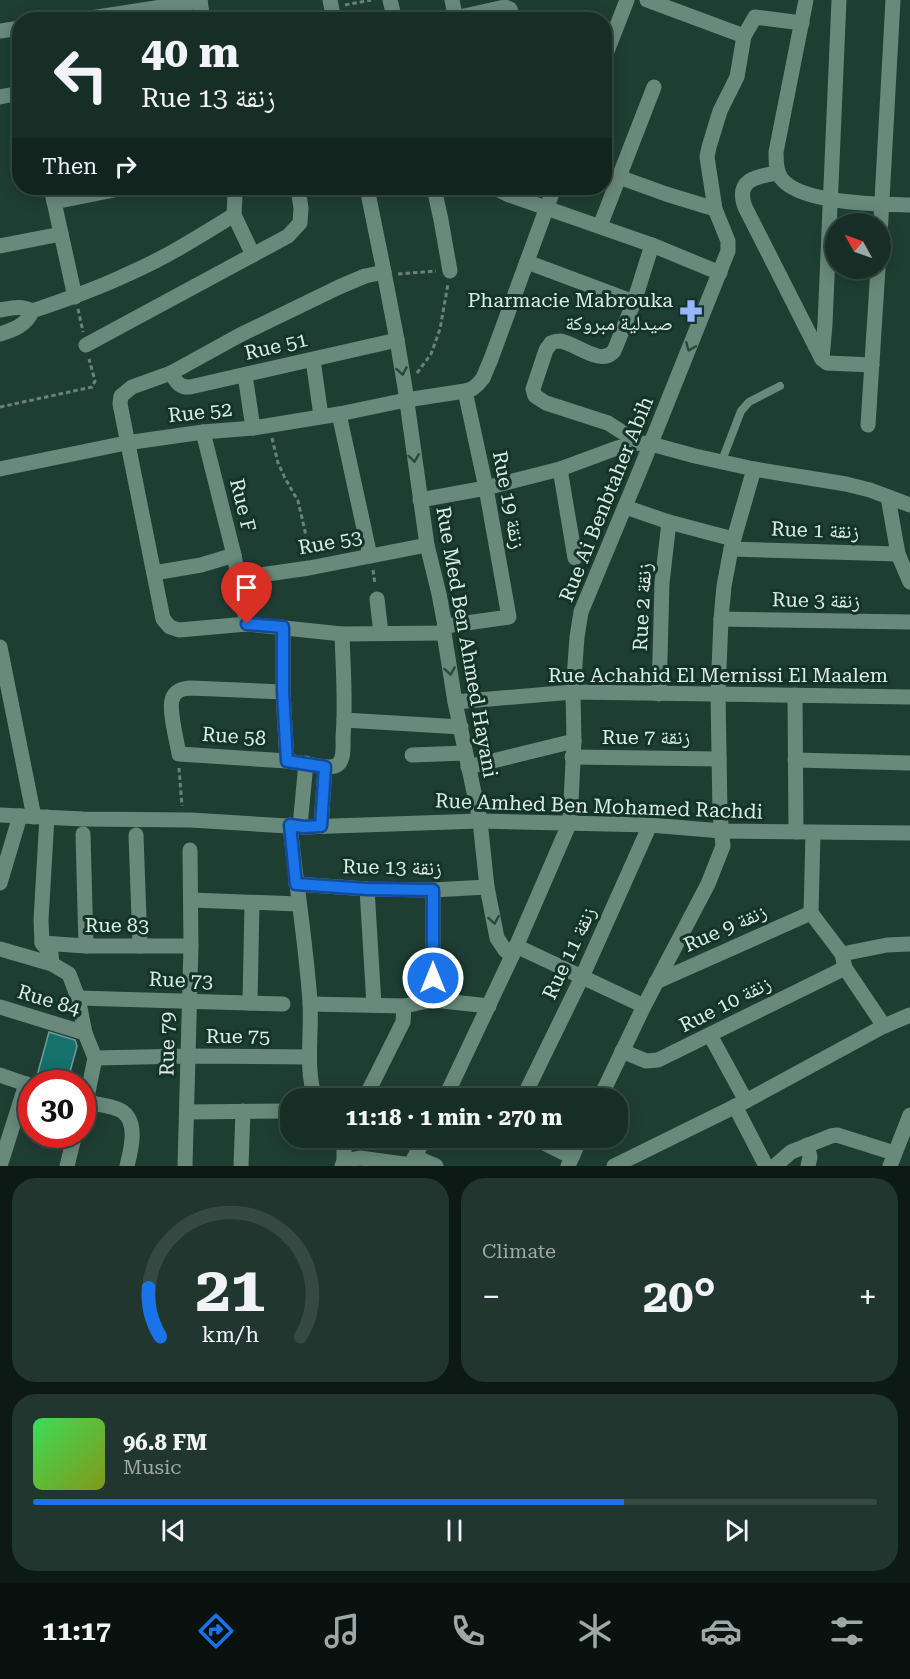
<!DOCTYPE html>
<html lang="en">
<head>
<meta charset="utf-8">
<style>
	body { margin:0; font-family:"Roboto Serif","Noto Naskh Arabic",serif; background:#20362e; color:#f1f3f6; height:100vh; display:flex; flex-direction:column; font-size:22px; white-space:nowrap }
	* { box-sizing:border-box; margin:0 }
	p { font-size:20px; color:#9ea8a7 }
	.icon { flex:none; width:33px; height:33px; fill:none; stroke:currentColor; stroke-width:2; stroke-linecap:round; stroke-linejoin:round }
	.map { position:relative; height:1166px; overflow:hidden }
	.drawer { display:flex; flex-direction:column; gap:12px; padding:12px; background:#0d1915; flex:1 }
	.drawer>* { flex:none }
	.hud { position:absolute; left:12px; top:12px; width:600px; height:183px; border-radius:24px; box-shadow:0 3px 15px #0003,0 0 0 2px #364a43; background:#172e26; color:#f1f3f6; overflow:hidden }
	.needle { width:39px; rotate:310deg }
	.controls { position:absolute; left:825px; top:213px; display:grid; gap:12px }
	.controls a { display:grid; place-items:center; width:66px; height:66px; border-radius:50%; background:#172e26; box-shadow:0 3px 15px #0003,0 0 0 2px #364a43; font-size:30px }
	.speed { position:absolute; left:18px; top:1070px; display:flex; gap:12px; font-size:30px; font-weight:700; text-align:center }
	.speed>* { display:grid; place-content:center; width:78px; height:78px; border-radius:50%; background:#172e26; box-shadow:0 3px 15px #0003,0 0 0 2px #364a43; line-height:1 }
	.speed .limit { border:9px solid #d22; background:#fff; color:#111 }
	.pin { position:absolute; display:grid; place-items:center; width:51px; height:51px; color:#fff; margin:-62px -26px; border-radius:50% 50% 50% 0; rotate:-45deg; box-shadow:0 0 6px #0007 }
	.pin .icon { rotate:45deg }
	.me { position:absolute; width:66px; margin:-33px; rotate:0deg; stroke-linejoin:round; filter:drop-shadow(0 0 4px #0008) }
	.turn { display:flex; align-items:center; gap:21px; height:126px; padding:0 30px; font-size:27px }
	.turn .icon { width:78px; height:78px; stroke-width:2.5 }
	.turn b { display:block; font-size:42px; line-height:51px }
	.then { display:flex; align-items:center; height:57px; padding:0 30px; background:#0003; gap:12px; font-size:22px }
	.big { font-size:45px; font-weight:700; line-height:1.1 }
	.drawer .card { flex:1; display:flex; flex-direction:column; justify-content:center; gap:9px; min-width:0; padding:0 21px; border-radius:24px; background:#20362e }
	.drawer .dial { align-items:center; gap:0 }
	.dial svg { height:156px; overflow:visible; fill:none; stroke:#364a43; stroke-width:7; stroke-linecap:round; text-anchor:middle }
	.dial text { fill:#f1f3f6; stroke:none }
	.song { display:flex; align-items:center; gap:18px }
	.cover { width:72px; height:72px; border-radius:9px; background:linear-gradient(135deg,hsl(130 70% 55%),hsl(70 70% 35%)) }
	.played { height:6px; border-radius:3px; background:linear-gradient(90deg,#1a73e8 70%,#364a43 70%) }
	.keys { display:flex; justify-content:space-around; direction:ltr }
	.heat { display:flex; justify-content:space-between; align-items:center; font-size:33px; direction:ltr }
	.drawer .tiles { flex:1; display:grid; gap:12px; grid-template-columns:1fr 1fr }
	.card:last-child { grid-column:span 2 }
	.trip { position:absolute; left:280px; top:1088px; width:348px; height:60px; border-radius:24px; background:#172e26; box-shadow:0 3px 15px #0003,0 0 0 2px #364a43; font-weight:700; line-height:60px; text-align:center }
	.tabs { display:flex; height:96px; justify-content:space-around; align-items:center; background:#09120f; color:#9ea8a7 }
	.tabs .icon { width:42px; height:42px }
	.tabs .on { color:#1a73e8 }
	.tabs b { font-size:27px; color:#f1f3f6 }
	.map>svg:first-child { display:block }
	.building { fill:#14716c; stroke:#759b98; stroke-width:1.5 }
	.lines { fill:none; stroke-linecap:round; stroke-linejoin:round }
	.path { stroke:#6a837a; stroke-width:3; stroke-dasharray:4.5 3; stroke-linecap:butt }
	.lane { stroke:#68897c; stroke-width:8 }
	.street { stroke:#68897c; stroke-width:15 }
	.oneway { stroke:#29483e }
	.route-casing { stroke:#114b97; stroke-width:15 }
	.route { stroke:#1a73e8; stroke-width:10 }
	.labels { text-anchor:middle; stroke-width:6; stroke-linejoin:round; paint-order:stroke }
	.poi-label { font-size:20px; fill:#dbece5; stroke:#143329; text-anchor:end }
	.street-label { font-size:20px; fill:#dbece5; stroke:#143329 }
</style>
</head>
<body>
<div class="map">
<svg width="910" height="1166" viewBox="0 0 910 1166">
	<rect width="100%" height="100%" fill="#1f3e33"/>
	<!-- building -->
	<path class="building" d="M49,1032L75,1040L77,1046L67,1083H61L37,1076Z"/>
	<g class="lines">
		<!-- path -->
		<g class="path">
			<path d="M345,5L371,0"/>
			<path d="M313,20L320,18"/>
			<path d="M398,274L436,271"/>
			<path d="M78,309L83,332"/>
			<path d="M417,373L431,354L440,329L448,284"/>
			<path d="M0,407L92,387L95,381L89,359"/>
			<path d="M272,438L278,463L285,478L298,501L305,531L307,554"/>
			<path d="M373,570L375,584"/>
			<path d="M179,768L182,806"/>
		</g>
		<!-- lane -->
		<path class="lane" d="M721,463L741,411L749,402L780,386"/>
		<!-- street -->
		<g class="street">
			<path d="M200,0L203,20"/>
			<path d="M330,0L334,20"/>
			<path d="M390,0L395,20"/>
			<path d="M452,0L456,20"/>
			<path d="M647,0L744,36"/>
			<path d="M806,0L776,152C776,161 776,171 781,178C800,204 879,204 910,205"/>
			<path d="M455,18L505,7L510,9L514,20"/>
			<path d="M78,20L200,1"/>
			<path d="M0,31L20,28"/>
			<path d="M604,59L627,0"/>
			<path d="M0,97L20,93"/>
			<path d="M778,173C756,176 735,180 745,207L822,359L827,363L872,365"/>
			<path d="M619,177L666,194L715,209"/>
			<path d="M51,188L75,297"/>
			<path d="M367,188L384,272L397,340L405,388L427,545L439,594L445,626L444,633L455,702L480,821L487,887L497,938L505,950L512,956"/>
			<path d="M434,188L441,220L450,271"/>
			<path d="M495,188L509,195L652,245L720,273"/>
			<path d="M54,202L124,188"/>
			<path d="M234,215L253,255"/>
			<path d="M600,226L654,87"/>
			<path d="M880,236L893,0"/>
			<path d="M0,246L61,234"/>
			<path d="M527,262L634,302"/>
			<path d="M384,272L365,276L339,287L240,335L171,373L132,387L121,396L120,404L163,619L170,627L179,630L247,624L342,634L444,633"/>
			<path d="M0,310C11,308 22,305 32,311"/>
			<path d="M0,334C13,330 27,325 32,311C65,300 97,289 128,274C165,258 200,236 234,215L235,195L233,188"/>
			<path d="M86,345L288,236L300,223L301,208L298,188"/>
			<path d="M822,359L825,324L839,0"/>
			<path d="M313,360L321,416"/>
			<path d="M171,373C176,381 179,388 190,387L397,340"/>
			<path d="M245,375L253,428"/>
			<path d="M339,414L370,556"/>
			<path d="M868,425L878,268"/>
			<path d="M203,432L234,555L247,624"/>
			<path d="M639,443L608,423L546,403L535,396L533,389L546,350L551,343C553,342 558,341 560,341C576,343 601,367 614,351L634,302L652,245"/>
			<path d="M0,469L126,443L203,432L253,428L339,414L406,400L465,391L472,389L478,384L483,378L491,359L554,188"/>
			<path d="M560,469L575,558"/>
			<path d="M888,497L898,554L910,582"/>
			<path d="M420,500L486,488L560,469L617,448L639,443L651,444L695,456L754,469L846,484L870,490L910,505"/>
			<path d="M625,507L669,522L733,539"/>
			<path d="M731,549L898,554"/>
			<path d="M154,573L201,565L234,555"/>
			<path d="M239,578L309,568L427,545"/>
			<path d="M377,599L381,633"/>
			<path d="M721,619L910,622"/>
			<path d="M445,626L509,617L486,488L465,391"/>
			<path d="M283,627V692L287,761"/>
			<path d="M0,647L34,817"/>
			<path d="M283,692L191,688C183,688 174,691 172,700C169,711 177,742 179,754L287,761L325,767L321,826"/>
			<path d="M659,694L662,583L669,522"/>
			<path d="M795,695L796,832"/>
			<path d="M455,702L573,692L910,697"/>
			<path d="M344,720L461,727"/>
			<path d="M412,755L465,753"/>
			<path d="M572,757L719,759"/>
			<path d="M795,760L910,763"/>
			<path d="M325,767C332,767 338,767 341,760C344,754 343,744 343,737C346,703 343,668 342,634"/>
			<path d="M468,767L574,741"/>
			<path d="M0,815L83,819L191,820L304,827L480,821L650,825L722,831L910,833"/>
			<path d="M47,817L41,920L42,943L51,954L52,964L69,974L78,998L85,1033L95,1058L86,1102"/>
			<path d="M290,825C296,884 306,943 310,1002C312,1034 305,1067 315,1098"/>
			<path d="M300,826L306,763"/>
			<path d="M813,833L811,913L842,954L845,968L884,1026"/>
			<path d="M83,834L86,946"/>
			<path d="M136,835L140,946"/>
			<path d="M0,883L20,816"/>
			<path d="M296,884L367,889L433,890L487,887"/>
			<path d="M367,889L374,1005"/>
			<path d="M433,890V1000"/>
			<path d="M191,900L299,904"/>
			<path d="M42,943L86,946H191"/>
			<path d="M516,946L644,1006"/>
			<path d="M0,949L52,964"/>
			<path d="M842,954L887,945L910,944"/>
			<path d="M656,982L811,913"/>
			<path d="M78,998L283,1004"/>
			<path d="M250,1003L252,903"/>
			<path d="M310,1004L404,1006L433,1000L489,1006"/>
			<path d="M0,1007L85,1033"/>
			<path d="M710,1035L746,1101"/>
			<path d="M622,1051L646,1061L658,1060L845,968"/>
			<path d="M95,1058L188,1056L309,1057"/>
			<path d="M0,1075L32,1086"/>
			<path d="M365,1098L403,1022L404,1006"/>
			<path d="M445,1098L512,956L570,822L574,741L573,692L577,637L581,612L641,468L728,251V241L715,209L707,157L709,147L720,111L737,77L744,36L755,17L802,23"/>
			<path d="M523,1098L582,977L650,825"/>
			<path d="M600,1098L644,1006L708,884L723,846L720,813L718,693L721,619L724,586L731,549L754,469"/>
			<path d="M82,1101C93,1104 116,1106 123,1112C138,1123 131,1150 127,1166"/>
			<path d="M735,1106L766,1166"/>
			<path d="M187,1112L291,1111"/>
			<path d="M532,1137L572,1157"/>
			<path d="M807,1145L810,1157L808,1166"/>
			<path d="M415,1157L436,1166"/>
			<path d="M344,1161L360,1158L411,1165"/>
			<path d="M0,1166L26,1084"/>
			<path d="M67,1166L73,1142"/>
			<path d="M185,1166L191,946L190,850"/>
			<path d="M241,1166L243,1111"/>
			<path d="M342,1166L344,1161V1145L347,1137"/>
			<path d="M410,1166L425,1137"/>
			<path d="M568,1166L581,1137"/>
			<path d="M614,1166L746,1101L884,1026L910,1015"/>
			<path d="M775,1166L791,1152L831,1136L837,1135L894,1153"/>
			<path d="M890,1166L910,1115"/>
		</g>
	</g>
	<!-- one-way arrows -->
	<defs><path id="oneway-chevron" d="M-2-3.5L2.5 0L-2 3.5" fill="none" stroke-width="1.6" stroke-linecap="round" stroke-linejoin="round" transform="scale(1.5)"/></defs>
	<g class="oneway">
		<use href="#oneway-chevron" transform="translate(690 347) rotate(112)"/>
		<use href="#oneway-chevron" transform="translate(402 371) rotate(80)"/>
		<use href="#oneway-chevron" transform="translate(414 458) rotate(82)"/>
		<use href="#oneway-chevron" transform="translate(450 671) rotate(81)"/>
		<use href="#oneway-chevron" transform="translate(494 920) rotate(80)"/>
	</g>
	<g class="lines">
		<!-- route casing -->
		<g class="route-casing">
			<path id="route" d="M247,624L283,627V692L287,761L325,767L321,826L304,827L290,825L296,884L367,889L433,890V978"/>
		</g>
		<!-- route -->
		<use href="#route" class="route"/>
	</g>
	<!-- icons -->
	<defs>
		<g id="pharmacy-bare" transform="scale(1.8)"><path d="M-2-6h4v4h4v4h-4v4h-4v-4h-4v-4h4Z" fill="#97b6fd" stroke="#143329" stroke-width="2.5" paint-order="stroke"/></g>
	</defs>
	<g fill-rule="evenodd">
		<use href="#pharmacy-bare" x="691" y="311"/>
	</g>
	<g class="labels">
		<!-- poi labels -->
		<g class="poi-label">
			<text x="673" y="307">Pharmacie Mabrouka<tspan x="673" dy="23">صيدلية مبروكة</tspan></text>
		</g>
		<!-- street labels -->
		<g class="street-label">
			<text transform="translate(276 346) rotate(-13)" y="7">Rue 51</text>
			<text transform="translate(200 412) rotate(-6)" y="7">Rue 52</text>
			<text transform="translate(606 499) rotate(-68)" y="7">Rue Ai Benbtaher Abih</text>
			<text transform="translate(509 500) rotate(79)" y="7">Rue 19 زنقة</text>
			<text transform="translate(243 505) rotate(76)" y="7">Rue F</text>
			<text transform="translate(815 530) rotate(2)" y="7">Rue 1 زنقة</text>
			<text transform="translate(330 542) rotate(-10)" y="7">Rue 53</text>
			<text transform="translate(816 600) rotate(1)" y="7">Rue 3 زنقة</text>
			<text transform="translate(642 607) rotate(-87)" y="7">Rue 2 زنقة</text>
			<text transform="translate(467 642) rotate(80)" y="7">Rue Med Ben Ahmed Hayani</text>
			<text x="718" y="682">Rue Achahid El Mernissi El Maalem</text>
			<text transform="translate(234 736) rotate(4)" y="7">Rue 58</text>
			<text x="646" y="744">Rue 7 زنقة</text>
			<text transform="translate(599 806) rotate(2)" y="7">Rue Amhed Ben Mohamed Rachdi</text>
			<text transform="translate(392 867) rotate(1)" y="7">Rue 13 زنقة</text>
			<text x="117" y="932">Rue 83</text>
			<text transform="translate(725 928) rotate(-24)" y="7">Rue 9 زنقة</text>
			<text transform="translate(569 953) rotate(-65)" y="7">Rue 11 زنقة</text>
			<text transform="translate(181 980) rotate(2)" y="7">Rue 73</text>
			<text transform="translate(49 1000) rotate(17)" y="7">Rue 84</text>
			<text transform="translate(725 1004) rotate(-27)" y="7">Rue 10 زنقة</text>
			<text x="238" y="1043">Rue 75</text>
			<text transform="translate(167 1044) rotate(-89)" y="7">Rue 79</text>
		</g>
	</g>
</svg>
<div class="controls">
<a><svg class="needle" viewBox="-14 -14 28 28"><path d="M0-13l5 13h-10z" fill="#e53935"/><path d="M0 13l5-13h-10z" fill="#9ea8a7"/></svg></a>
</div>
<div class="speed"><div class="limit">30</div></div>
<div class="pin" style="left:247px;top:624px;background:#d93025"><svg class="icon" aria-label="arrive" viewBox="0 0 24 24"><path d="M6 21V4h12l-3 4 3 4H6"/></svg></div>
<svg class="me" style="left:433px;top:978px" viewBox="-20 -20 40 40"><circle r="17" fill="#1a73e8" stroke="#fff" stroke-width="3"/><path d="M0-11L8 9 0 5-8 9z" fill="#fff"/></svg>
<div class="trip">11:18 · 1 min · 270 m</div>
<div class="hud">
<div class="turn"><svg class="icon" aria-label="left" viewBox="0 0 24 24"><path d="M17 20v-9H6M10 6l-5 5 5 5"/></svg><div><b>40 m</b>Rue 13 زنقة</div></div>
<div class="then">Then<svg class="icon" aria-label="right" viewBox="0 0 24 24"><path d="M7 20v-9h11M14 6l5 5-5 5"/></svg></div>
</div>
</div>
<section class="drawer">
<div class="tiles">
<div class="card dial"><svg viewBox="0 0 100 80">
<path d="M14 69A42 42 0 1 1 86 69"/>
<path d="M14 69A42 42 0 0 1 8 44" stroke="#1a73e8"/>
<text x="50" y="56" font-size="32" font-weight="700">21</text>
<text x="50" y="72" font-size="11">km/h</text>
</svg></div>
<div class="card"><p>Climate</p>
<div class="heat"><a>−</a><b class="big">20°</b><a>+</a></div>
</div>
<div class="card">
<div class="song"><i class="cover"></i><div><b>96.8 FM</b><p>Music</p></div></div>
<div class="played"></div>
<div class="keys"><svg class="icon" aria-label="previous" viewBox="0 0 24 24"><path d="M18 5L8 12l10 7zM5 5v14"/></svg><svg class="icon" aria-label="pause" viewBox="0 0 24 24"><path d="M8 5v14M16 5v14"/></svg><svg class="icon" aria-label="next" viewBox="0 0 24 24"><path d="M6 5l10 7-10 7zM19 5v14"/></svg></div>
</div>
</div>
</section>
<nav class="tabs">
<b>11:17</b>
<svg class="icon on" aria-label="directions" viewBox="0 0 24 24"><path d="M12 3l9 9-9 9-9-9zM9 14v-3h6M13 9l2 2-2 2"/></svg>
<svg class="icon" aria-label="music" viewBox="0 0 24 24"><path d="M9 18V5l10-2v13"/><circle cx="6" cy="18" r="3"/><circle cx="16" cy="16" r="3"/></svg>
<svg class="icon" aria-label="phone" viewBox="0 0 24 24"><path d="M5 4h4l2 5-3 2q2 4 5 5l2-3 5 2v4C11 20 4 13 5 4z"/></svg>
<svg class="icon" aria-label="climate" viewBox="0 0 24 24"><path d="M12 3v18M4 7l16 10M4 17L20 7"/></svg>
<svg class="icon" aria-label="car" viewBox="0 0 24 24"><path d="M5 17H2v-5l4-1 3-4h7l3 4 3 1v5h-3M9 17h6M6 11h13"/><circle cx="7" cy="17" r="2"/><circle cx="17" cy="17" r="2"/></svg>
<svg class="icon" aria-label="filters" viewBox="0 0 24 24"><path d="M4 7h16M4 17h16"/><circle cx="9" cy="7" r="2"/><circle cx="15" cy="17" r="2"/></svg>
</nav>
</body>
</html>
